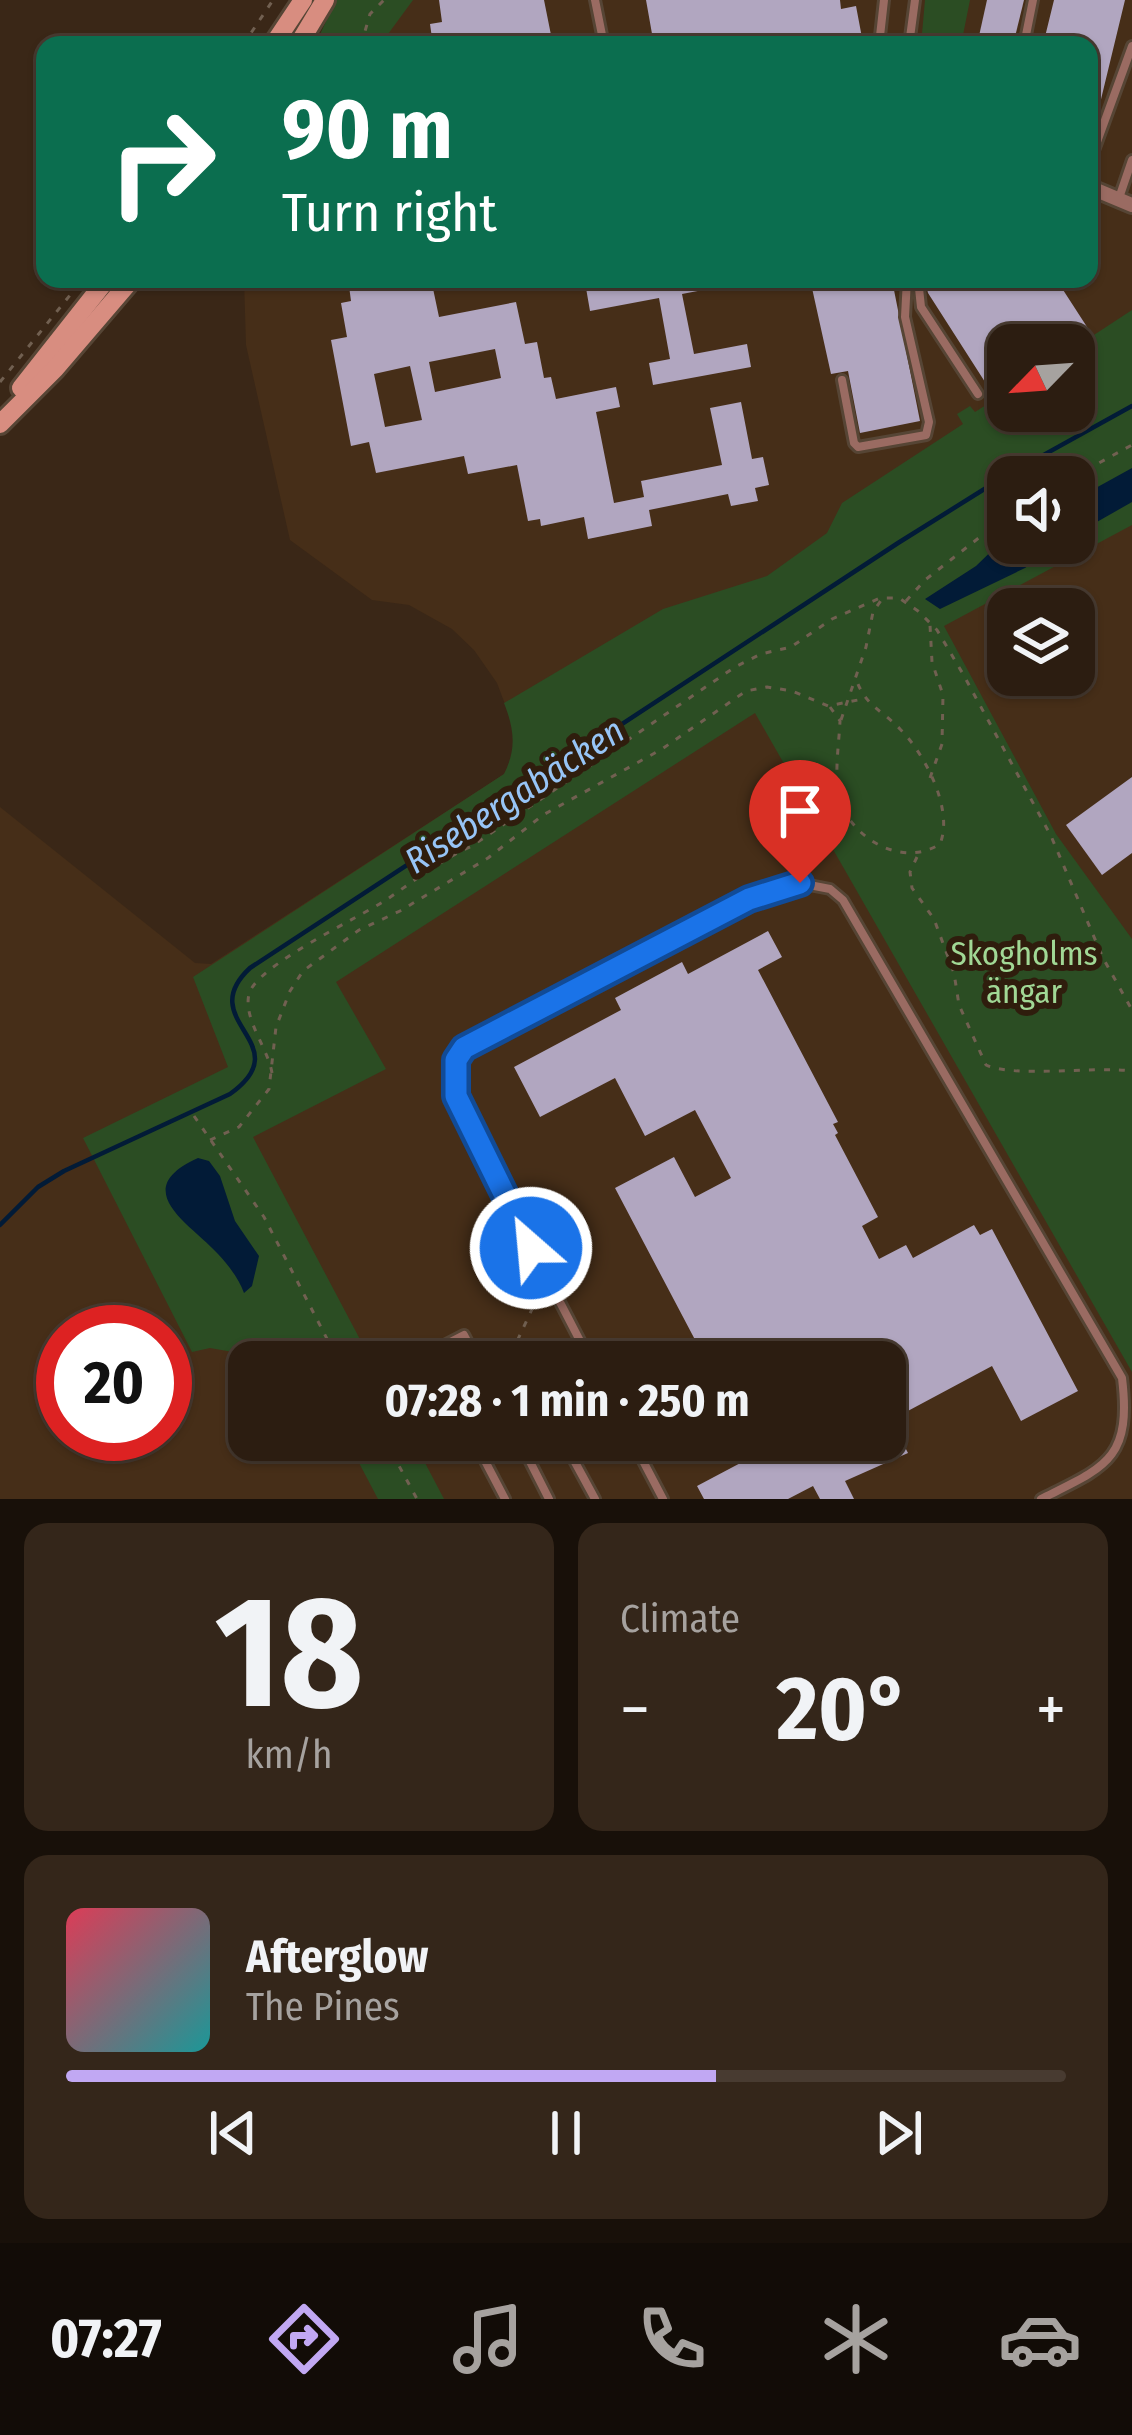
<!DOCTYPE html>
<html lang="en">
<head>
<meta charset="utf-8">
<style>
	body { margin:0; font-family:"Fira Sans Condensed",sans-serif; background:#34261a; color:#f1f3f6; height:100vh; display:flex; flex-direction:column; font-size:45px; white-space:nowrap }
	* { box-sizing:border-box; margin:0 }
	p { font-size:39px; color:#a6a29f }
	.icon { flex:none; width:66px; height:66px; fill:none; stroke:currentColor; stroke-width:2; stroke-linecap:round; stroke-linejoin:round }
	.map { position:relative; height:1499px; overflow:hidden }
	.sheet { display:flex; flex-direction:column; gap:24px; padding:24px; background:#181009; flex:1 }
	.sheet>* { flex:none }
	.guide { position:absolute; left:36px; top:36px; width:1062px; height:252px; border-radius:24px; box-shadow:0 3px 9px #0004,0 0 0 3px #483b31; background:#0b6e4f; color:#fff; overflow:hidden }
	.needle { width:78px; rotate:245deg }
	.buttons { position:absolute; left:987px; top:324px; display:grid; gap:24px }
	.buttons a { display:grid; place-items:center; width:108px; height:108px; border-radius:24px; background:#2c1d11; box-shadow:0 3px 9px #0004,0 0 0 3px #483b31; font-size:60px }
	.speed { position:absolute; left:36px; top:1305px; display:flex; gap:24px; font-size:60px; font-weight:700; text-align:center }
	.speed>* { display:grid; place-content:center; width:156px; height:156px; border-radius:50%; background:#2c1d11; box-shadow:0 3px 9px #0004,0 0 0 3px #483b31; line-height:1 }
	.speed .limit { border:18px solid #d22; background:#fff; color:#111 }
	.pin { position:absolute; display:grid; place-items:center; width:102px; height:102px; color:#fff; margin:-123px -51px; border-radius:50% 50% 50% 0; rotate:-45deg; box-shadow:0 0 12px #0007 }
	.pin .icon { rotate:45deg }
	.me { position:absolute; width:132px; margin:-66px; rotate:333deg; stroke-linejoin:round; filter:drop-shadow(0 0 9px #0008) }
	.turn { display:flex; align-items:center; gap:42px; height:252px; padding:0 48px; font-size:54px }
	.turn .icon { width:156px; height:156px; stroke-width:2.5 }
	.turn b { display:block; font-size:84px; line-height:102px }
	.big { font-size:90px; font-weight:700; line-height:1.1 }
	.sheet .card { flex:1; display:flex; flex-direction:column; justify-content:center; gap:18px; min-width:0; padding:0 42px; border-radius:24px; background:#34261a }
	.sheet .dial { align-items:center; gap:0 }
	.dial b { font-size:156px; line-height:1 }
	.song { display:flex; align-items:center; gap:36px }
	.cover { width:144px; height:144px; border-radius:18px; background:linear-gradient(135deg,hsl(350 70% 55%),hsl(180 70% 35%)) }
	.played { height:12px; border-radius:6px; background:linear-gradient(90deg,#c1a8f3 65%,#483b31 65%) }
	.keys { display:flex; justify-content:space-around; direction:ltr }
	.heat { display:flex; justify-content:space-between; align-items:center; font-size:66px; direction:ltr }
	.sheet .tiles { flex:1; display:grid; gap:24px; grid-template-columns:1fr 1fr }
	.card:last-child { grid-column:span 2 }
	.trip { position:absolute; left:228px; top:1341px; width:678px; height:120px; border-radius:24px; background:#2c1d11; box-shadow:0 3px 9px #0004,0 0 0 3px #483b31; font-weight:700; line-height:120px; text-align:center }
	.dock { display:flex; height:192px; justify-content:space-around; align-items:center; background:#120c07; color:#a6a29f }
	.dock .icon { width:84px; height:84px }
	.dock .current { color:#c1a8f3 }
	.dock b { font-size:54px; color:#f1f3f6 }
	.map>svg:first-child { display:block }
	.built { fill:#462e18; fill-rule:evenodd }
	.green { fill:#2b4d23; fill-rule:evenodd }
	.water { fill:#021b37 }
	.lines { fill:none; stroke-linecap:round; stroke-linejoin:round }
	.stream { stroke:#021b37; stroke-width:4.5 }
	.building { fill:#b1a6c0; fill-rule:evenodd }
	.service-casing { stroke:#564535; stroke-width:14 }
	.minor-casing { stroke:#564535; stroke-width:20 }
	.secondary-casing { stroke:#564535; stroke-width:24 }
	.path { stroke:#716051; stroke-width:3; stroke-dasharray:6 9; stroke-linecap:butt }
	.service { stroke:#9a6b62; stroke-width:8 }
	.minor { stroke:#9a6b62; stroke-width:14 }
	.secondary { stroke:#d88d80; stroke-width:18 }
	.route-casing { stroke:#114b97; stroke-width:30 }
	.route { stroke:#1a73e8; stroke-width:21 }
	.labels { text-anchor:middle; stroke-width:12; stroke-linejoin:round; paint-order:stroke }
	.park-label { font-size:33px; fill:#a1d895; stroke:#2f1d0d }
	.water-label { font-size:36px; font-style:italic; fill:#97c4f6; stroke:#2f1d0d }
</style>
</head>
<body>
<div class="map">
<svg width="1132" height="1499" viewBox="0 0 1132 1499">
	<rect width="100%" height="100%" fill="#3a2717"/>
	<!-- built -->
	<path class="built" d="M355,0H1132V1499H0V807L195,963L211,964L504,774L514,755L513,725L497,683L474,650L452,629L409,605L372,600L290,540L246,345L244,279H1089V45H330ZM1008,345H1074V411H1008ZM1008,477H1074V543H1008ZM1008,609H1074V675H1008ZM63,1332H165V1434H63ZM249,1362H885V1440H249Z"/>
	<!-- green -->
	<g class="green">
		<path d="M336,0H413L380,45H315Z"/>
		<path d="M925,0H970L961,45H921Z"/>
		<path d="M1132,310V525L944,626L1056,834L1132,939V1372L755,713L336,982L386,1069L253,1137L372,1362H290L210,1348L192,1352L83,1138L228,1067L193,977L504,774C517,748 514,729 504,703L663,609L767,576L827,533L842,503L963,424L957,414L970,406L975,412L1008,391V411H1074V348ZM1008,477H1074V543H1008Z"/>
		<path d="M347,1440H413L444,1499H378Z"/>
	</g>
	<!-- water -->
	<g class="water">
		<path d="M1132,468V502L1074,535V500Z"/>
		<path d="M1008,535V543H1060L1025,568L940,609L925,599L976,566Z"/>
		<path d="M198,1158L209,1161L220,1176L235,1221L259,1256L252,1286L244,1293C239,1279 229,1266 218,1254C191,1224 127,1190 198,1158Z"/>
	</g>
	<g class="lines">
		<!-- stream -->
		<path class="stream" d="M0,1225L38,1187L64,1171L230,1094C301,1043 192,1022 250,968L898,543L1002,478L1132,406"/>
	</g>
	<!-- building -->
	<g class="building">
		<path d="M439,0H544L553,45H433L430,24L442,22Z"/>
		<path d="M646,0H840L841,9L856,6L863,43L654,45Z"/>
		<path d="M987,0H1024L1013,45H977Z"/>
		<path d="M1054,0H1125L1096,120L1089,118V45H1043Z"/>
		<path d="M385,279H431L439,317L516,302L525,344L537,342L544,378L551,377L556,399L616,387L620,407L596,412L614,503L644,497L641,481L722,465L710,408L741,402L752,459L763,457L769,485L755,488L758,501L731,506L728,494L649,510L652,526L588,539L584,517L541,526L540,519L528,521L517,465L468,474L464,456L376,473L369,442L351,446L331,340L347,337L341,303L351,301L349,286ZM495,349L501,378L435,392L429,362ZM410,366L422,420L385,427L374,374Z"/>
		<path d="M635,279H729V285L682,294L694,354L747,344L751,367L653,385L649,363L670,359L659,298L590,311L586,288Z"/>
		<path d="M810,279H867L868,285L892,280L920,421L860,433L848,371L831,374Z"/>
		<path d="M943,279H1056L1089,330L1065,345H1008V368L985,382L928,293L927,289Z"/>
		<path d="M1132,777V853L1102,875L1066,825Z"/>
		<path d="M768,931L782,957L758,970L838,1122L833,1124L838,1133L835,1135L878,1217L862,1226L879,1259L906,1245L913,1258L974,1225L980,1235L992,1229L1078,1391L1021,1421L992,1366L891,1420L908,1453L845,1481L854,1499H820L813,1486L788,1499H704L697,1486L784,1440H885V1362H684L702,1353L615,1188L674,1157L695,1197L731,1178L695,1110L645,1136L615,1078L540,1117L514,1067L621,1010L615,998L682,962L688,974Z"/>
	</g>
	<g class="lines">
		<!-- service casing -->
		<g class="service-casing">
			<g id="service">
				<path d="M595,0L604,45"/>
				<path d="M879,45L884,0"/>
				<path d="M909,45L915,0"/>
				<path d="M1024,45L1033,0"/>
				<path d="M1089,126L1101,130"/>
				<path d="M1089,164L1132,46"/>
				<path d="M1119,198L1132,160"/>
				<path d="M918,279L921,307L978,394"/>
				<path d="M842,380L854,443L858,447L926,435L929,422L905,317L907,279"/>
				<path d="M433,1362L429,1353L464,1335L478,1362"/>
				<path d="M591,1362L465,1119L456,1096V1060L479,1036L749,899L799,883L830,889L843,900L1122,1378C1132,1460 1105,1467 1041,1499"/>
				<path d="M474,1440L505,1499"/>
				<path d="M519,1440L549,1499"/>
				<path d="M632,1440L663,1499"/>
				<path d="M564,1442L595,1499"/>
			</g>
		</g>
		<!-- minor casing -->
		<g class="minor-casing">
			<path id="minor" d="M1089,187L1132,205"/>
		</g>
		<!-- secondary casing -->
		<g class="secondary-casing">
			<g id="secondary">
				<path d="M273,45L303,0"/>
				<path d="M298,45L325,0"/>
				<path d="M21,388L107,279"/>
				<path d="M0,424L55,369L132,279"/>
			</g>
		</g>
		<!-- path -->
		<g class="path">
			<path d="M243,45L273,0"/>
			<path d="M361,45L370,14L384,0"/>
			<path d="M0,382L83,279"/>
			<path d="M1073,477L1132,445"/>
			<path d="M906,601L925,580L1008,515"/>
			<path d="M830,707L840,721C839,747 832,784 843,808C860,844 906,866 940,844C954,810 925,754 900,729C881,709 866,707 856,679"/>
			<path d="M841,720L866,647L873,612L882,599"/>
			<path d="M930,778L942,744L943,695L932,662L930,625"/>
			<path d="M917,857L910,872L912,888L934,919L954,973L959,1005L986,1065C1014,1078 1093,1066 1132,1071"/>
			<path d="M272,1073C268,1048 243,1019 249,994C256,966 358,918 386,900C414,881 440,860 472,846L735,667L761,654L791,647L832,619L880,598H899L918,611L937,630L963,674L1051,836L1103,958L1132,1010"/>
			<path d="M194,1116L264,1217L339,1362"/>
			<path d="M210,1140L239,1127L269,1089L276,1027L290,991L303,971L359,930L400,911L488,858L543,815L662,749L746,691L767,687L792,691L828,706L863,699"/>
			<path d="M498,1362L512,1352L541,1290"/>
			<path d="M385,1440L417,1499"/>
		</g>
		<!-- service -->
		<use href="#service" class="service"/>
		<!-- minor -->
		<use href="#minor" class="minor"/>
		<!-- secondary -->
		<use href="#secondary" class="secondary"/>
	</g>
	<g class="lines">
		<!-- route casing -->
		<g class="route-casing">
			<path id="route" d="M531,1248L456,1096V1060L464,1048L749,899L800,883"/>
		</g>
		<!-- route -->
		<use href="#route" class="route"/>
	</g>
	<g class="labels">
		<!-- park labels -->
		<g class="park-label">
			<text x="1024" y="965">Skogholms<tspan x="1024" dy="38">ängar</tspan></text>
		</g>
		<!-- water labels -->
		<g class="water-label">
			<text transform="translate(514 795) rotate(-33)" y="13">Risebergabäcken</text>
		</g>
	</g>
</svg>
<div class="buttons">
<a><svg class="needle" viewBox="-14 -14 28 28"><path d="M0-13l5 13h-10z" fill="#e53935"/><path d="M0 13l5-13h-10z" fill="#a6a29f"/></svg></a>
<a><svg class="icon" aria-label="sound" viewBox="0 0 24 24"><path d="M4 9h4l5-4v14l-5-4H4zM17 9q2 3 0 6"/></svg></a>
<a><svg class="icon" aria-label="layers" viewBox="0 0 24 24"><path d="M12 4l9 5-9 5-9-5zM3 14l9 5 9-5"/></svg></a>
</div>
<div class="speed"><div class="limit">20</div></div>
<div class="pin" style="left:800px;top:883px;background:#d93025"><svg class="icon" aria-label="arrive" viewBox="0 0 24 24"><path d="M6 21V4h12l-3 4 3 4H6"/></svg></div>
<svg class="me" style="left:531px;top:1248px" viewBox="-20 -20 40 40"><circle r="17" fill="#1a73e8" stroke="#fff" stroke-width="3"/><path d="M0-11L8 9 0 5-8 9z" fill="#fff"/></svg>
<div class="trip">07:28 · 1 min · 250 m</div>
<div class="guide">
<div class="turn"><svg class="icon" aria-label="right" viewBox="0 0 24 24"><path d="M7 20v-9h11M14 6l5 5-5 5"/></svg><div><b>90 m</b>Turn right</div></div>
</div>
</div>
<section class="sheet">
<div class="tiles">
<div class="card dial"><b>18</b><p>km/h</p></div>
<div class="card"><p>Climate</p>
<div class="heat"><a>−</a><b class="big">20°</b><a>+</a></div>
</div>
<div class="card">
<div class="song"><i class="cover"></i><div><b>Afterglow</b><p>The Pines</p></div></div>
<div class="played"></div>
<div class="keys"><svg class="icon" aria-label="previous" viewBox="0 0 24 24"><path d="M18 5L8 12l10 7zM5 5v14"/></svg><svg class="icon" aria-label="pause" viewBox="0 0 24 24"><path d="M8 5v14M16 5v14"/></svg><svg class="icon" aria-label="next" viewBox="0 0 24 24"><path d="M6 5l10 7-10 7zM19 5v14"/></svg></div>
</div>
</div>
</section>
<nav class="dock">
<b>07:27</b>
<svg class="icon current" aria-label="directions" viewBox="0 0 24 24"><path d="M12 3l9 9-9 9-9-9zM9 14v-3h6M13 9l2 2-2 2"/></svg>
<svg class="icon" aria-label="music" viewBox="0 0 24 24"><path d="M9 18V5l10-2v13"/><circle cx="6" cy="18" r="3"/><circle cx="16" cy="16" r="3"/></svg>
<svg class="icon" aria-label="phone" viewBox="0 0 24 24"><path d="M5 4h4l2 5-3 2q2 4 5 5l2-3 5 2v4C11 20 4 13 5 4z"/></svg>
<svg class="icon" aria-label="climate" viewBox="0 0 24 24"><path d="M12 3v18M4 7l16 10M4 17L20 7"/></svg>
<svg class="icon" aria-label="car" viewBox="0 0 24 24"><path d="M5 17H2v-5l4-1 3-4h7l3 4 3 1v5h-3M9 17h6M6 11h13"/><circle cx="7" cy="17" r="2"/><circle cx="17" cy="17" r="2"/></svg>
</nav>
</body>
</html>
